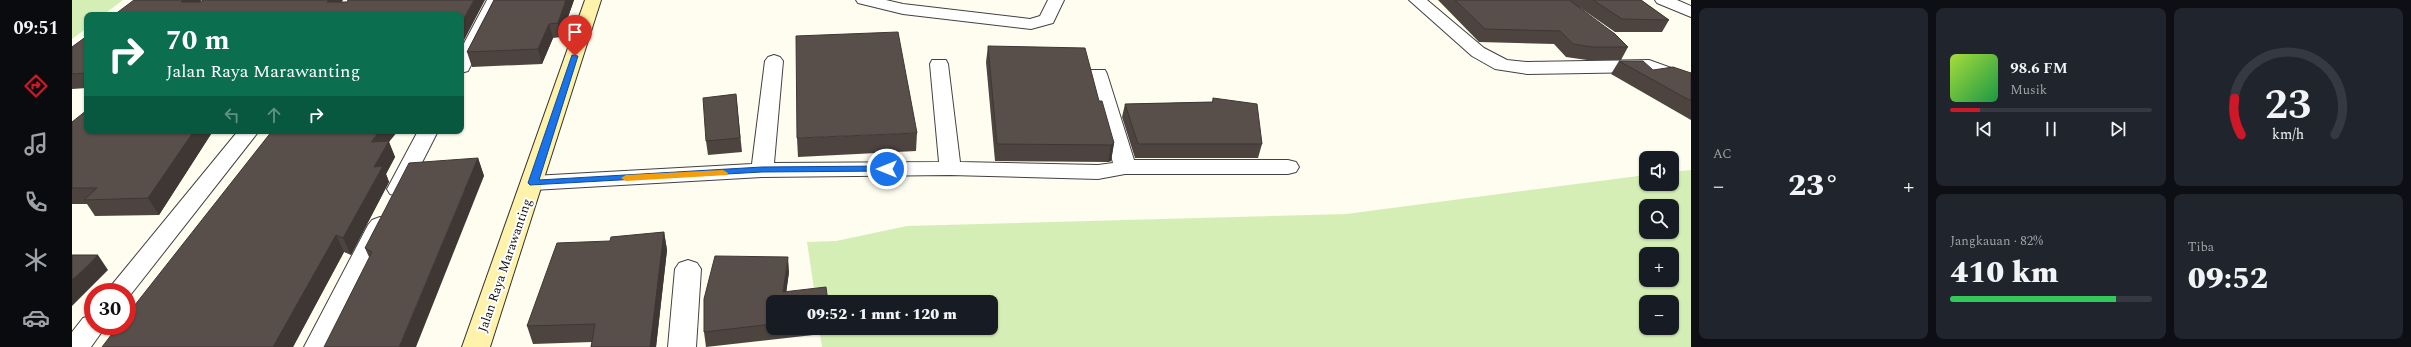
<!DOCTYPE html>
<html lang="id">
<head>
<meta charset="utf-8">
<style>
	body { margin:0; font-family:Spectral,serif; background:#20242c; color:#f1f3f6; height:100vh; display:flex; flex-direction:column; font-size:15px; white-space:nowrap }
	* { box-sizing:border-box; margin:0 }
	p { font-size:13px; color:#9ea1a6 }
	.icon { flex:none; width:22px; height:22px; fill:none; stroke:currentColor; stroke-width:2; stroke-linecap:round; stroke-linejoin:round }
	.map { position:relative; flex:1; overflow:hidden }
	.details { display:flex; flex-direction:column; gap:8px; padding:8px; background:#0d0f14; width:720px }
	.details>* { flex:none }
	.banner { position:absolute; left:12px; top:12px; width:380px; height:122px; border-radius:8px; box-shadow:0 1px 3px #0004; background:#0b6e4f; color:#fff; overflow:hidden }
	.fabs { position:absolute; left:1567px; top:151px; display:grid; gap:8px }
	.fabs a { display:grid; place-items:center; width:40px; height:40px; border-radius:8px; background:#171b24; box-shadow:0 1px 3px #0004; font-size:20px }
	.speed { position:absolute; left:12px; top:283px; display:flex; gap:8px; font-size:20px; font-weight:700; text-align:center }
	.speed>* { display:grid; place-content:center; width:52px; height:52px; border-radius:50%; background:#171b24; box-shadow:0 1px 3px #0004; line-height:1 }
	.speed .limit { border:6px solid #d22; background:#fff; color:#111 }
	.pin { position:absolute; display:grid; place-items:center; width:34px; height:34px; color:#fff; margin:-41px -17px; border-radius:50% 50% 50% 0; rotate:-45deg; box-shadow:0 0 4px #0007 }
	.pin .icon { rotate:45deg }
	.me { position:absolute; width:44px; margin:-22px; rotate:270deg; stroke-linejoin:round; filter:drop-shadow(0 0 3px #0008) }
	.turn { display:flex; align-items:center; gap:14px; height:84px; padding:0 16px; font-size:18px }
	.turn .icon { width:52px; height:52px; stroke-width:2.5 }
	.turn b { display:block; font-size:28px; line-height:34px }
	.lanes { display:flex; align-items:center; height:38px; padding:0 16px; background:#0003; justify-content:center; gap:20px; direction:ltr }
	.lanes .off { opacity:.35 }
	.big { font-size:30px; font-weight:800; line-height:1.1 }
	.details .card { flex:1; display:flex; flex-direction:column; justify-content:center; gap:6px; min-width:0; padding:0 14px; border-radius:8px; background:#20242c }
	.details .dial { align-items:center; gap:0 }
	.dial svg { height:104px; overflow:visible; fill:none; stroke:#363941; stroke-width:7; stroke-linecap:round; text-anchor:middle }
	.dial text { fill:#f1f3f6; stroke:none }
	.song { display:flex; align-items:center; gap:12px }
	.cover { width:48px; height:48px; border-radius:6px; background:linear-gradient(135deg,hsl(80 70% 55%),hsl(140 70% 35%)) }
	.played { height:4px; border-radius:2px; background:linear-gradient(90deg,#ce1827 15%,#363941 15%) }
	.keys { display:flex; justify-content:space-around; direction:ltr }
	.heat { display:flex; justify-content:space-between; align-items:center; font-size:22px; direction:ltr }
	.charge { height:6px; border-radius:3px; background:linear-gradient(90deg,#34c759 82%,#363941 0) }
	.details .tiles { flex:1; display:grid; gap:8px; grid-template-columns:repeat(3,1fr) }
	.card:first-child { grid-row:span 2 }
	.trip { position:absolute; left:694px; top:295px; width:232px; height:40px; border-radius:8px; background:#171b24; box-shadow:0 1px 3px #0004; font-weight:800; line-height:40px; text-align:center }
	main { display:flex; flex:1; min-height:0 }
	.menu { display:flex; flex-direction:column; width:72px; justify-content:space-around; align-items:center; background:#090b0e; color:#9ea1a6 }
	.menu .icon { width:28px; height:28px }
	.menu .active { color:#ce1827 }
	.menu b { font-size:18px; color:#f1f3f6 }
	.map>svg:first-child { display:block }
	.green { fill:#d5eeb5; fill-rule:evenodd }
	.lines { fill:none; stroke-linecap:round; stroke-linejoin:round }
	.street-casing { stroke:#424242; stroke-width:2 }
	.secondary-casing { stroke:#313131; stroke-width:2 }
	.street { fill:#fff; fill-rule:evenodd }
	.secondary { fill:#fff3ab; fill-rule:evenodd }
	.wall { fill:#4d4440 }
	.shaded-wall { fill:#3e3734 }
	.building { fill:#594f4a; stroke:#3e3734 }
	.route { fill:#1a73e8; stroke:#114b97 }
	.slow { fill:#f59e0b }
	.labels { text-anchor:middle; stroke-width:4; stroke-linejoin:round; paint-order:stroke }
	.street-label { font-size:13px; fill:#0f0f0f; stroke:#fff }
</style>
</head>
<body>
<main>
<nav class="menu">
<b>09:51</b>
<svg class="icon active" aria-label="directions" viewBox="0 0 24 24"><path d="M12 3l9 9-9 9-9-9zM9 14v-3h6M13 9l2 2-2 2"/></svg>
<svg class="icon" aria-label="music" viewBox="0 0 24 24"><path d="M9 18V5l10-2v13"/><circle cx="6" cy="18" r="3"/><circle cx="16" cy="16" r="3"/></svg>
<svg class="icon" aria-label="phone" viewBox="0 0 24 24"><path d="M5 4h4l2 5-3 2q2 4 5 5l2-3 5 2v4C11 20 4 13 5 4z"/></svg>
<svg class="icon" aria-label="climate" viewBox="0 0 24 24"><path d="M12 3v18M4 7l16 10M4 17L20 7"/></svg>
<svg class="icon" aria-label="car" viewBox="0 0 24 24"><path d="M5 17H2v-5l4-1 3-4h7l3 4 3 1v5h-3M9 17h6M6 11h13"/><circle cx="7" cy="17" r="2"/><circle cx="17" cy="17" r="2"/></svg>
</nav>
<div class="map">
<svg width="1619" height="347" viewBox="0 0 1619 347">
	<rect width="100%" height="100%" fill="#fffcf0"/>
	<!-- green -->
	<g class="green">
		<path d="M0,0H51L31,15H15V28L0,39Z"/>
		<path d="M1619,170V347H750L747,328H919V302H744L735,242L764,241L835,226L1274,214L1574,175V184H1600V172ZM1574,206H1600V232H1574ZM1574,254H1600V280H1574ZM1574,302H1600V328H1574Z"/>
	</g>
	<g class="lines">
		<!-- street casing -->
		<g class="street-casing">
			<g id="street">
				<path d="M415,0H431L398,67L396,71L389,73V49Z"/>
				<path d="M784,0H814L831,4L958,19L968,16L976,0H992L981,23L959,29L831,14L786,3Z"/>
				<path d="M1337,0H1355L1412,48L1435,60L1455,62L1577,60L1619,75V88L1575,72L1455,74L1423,69L1400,56Z"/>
				<path d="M1583,0H1605L1619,6V17L1585,3Z"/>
				<path d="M702,55L708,57L711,61L702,163L867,162L858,64L860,60H874L876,64L888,162L1026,165L1041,163L1017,74L1019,70H1033L1035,74L1062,160H1216L1224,162L1227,167L1224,172L1216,174H1053L1026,179L878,175L690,177L461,190L453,188L450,183L453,178L461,176L680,164L693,61L696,57Z"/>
				<path d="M166,131H187L56,298L55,292H34Z"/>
				<path d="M346,131H366L334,194L326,196L318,194L315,189Z"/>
				<path d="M308,217L316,220L320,225L260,347H232L296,225L300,220Z"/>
				<path d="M616,260L625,263L629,269L624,347H596L603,269L607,263Z"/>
				<path d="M21,315V326H34L19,347H0V332L11,318Z"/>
			</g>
		</g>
		<!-- secondary casing -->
		<g class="secondary-casing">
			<path id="secondary" d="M513,0H529L418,347H390Z"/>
		</g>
		<!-- street -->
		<use href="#street" class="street"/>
		<!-- secondary -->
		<use href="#secondary" class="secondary"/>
	</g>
	<!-- wall -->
	<g class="wall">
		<path d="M422,0H502L489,37L481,38L470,64L400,67L395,52Z"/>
		<path d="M1366,0H1569L1597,20L1590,32H1543L1507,7L1556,47L1549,60H1515L1494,57L1482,44L1407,42Z"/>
		<path d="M15,36V88L0,89V47Z"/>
		<path d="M916,46L1027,101L1042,143L1039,161L1036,162L923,161L914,62Z"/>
		<path d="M1547,61L1581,70L1619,73V120L1539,74Z"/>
		<path d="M664,94L670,152L636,155L634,141Z"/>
		<path d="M1141,98L1190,144L1186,158H1063L1050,117L1053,104L1140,102Z"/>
		<path d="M0,122L15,131H141L87,215L23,216L15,204H0Z"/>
		<path d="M845,133L844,151L726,157L725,138Z"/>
		<path d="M317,142L323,157L314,174L317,182L279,255L272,252L221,347H30Z"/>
		<path d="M406,158L412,176L297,257L293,248Z"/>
		<path d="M592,232L595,250L584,347H519L520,342L461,344L455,326L538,241Z"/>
		<path d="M717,272L714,292L701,302V328H759V333L634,347L632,332Z"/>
	</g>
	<!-- shaded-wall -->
	<g class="shaded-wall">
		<path d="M111,0H130L117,15L109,2Z"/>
		<path d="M257,0H271L262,15L255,2Z"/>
		<path d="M402,0H413L389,46V23Z"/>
		<path d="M494,0H502L489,37L486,23Z"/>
		<path d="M477,24L481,38L470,64L466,49Z"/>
		<path d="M122,131H141L87,215L76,198Z"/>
		<path d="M307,131H326L317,142L323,157L314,174L317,182L279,255L271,238L302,167L299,142Z"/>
		<path d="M1042,143L1039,161L1036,162L1039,145Z"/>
		<path d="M406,158L412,176L344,347H327Z"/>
		<path d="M592,232L595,250L584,347H578Z"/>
		<path d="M264,235L272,252L221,347H201Z"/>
		<path d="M26,255L36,270L0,306V280Z"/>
		<path d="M716,257L717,272L713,302L711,292Z"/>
	</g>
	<!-- building -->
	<g class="building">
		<path d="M62,0H111L109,2H129L131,0H257L255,2H275L276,0H402L389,23V15H42Z"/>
		<path d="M422,0H494L486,23L477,24L466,49L395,52Z"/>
		<path d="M1383,0H1497L1543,34L1556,47H1521L1501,44L1488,31L1413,29Z"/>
		<path d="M1521,0H1569L1597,20L1550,19Z"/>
		<path d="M826,32L845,133L725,138L724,36Z"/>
		<path d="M15,36V73L0,74V47Z"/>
		<path d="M916,46L1013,48L1027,101H1030L1042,143L1039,145L925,144Z"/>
		<path d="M1547,61H1571L1581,70L1601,67L1619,73V101Z"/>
		<path d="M664,94L668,138L634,141L631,98Z"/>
		<path d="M1141,98L1185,104L1190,144H1066L1053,104L1141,102Z"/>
		<path d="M15,110V131H122L76,198L12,200L25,188H0V122Z"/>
		<path d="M200,131H307L299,142L317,141L302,167L311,166L271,238L264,235L201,347H30L46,326H55V315Z"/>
		<path d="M406,158L327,347H252L300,252L293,248L337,163Z"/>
		<path d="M592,232L578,347H519L523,324L455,326L485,243L538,241L539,237Z"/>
		<path d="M0,255H26L0,280Z"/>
		<path d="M643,256L716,257L711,292L754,287L756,302H701V324L632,332V299Z"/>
	</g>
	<!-- route -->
	<path class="route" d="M500,55L506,56L467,180L690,167L815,166L820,169L815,171L690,172L458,185L456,183Z"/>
	<!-- slow -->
	<path class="slow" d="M651,170L656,173L655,175L554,181L549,178L554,175Z"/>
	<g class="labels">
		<!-- street labels -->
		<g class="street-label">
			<text transform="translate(432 265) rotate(-71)" y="5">Jalan Raya Marawanting</text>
		</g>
	</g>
</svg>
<div class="fabs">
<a><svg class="icon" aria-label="sound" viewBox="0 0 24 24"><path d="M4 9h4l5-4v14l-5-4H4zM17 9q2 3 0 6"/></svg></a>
<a><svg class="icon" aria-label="search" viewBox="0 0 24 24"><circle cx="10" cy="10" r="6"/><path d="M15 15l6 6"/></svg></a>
<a>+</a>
<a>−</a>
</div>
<div class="speed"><div class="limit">30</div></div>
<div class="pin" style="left:503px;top:56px;background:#d93025"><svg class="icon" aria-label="arrive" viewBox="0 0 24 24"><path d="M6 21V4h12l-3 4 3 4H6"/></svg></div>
<svg class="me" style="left:815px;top:169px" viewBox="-20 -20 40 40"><circle r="17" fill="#1a73e8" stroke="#fff" stroke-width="3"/><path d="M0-11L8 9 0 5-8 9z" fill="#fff"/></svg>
<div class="trip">09:52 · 1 mnt · 120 m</div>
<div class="banner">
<div class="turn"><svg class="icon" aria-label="right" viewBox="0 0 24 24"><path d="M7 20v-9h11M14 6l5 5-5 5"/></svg><div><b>70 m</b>Jalan Raya Marawanting</div></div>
<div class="lanes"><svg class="icon off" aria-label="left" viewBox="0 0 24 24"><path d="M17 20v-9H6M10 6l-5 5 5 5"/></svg><svg class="icon off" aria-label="ahead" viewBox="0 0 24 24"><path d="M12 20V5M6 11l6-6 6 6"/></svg><svg class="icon" aria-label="right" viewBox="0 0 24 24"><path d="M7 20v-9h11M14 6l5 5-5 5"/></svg></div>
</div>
</div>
<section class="details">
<div class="tiles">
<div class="card"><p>AC</p>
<div class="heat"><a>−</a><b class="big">23°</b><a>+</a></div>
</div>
<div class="card">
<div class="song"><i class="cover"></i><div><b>98.6 FM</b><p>Musik</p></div></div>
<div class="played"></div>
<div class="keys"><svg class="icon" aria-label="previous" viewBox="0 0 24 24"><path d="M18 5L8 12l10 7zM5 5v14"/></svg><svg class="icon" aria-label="pause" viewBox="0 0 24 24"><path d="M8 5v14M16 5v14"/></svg><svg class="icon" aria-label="next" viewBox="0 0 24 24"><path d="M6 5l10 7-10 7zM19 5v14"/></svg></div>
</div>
<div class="card dial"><svg viewBox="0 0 100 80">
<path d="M14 69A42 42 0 1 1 86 69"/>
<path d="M14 69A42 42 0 0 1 9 41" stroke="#ce1827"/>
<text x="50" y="56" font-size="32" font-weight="700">23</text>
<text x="50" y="72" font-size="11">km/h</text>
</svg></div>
<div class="card"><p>Jangkauan · 82%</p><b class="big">410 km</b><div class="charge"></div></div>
<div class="card"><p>Tiba</p><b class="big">09:52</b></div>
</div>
</section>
</main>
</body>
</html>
